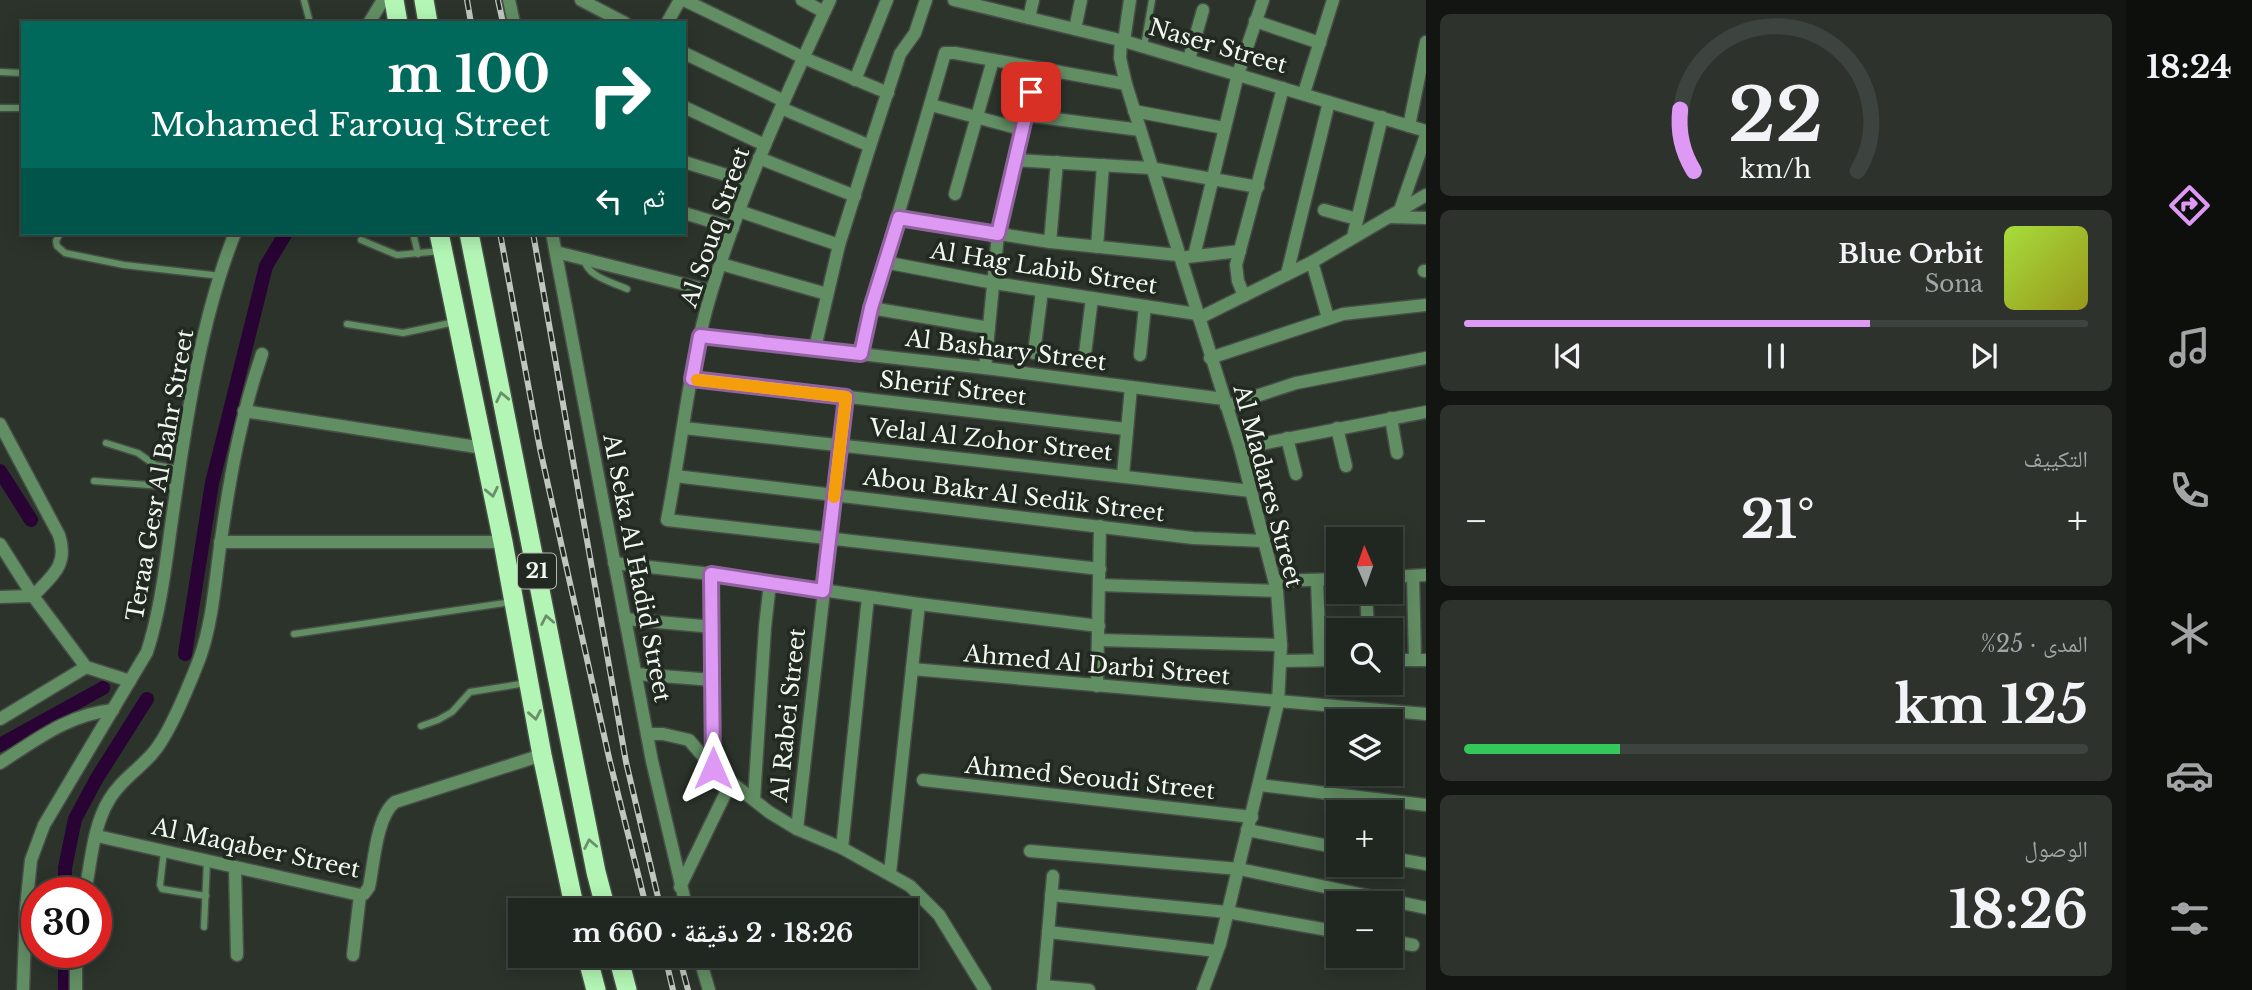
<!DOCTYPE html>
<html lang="ar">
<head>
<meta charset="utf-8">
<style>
	body { margin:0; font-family:"Libre Baskerville","Noto Naskh Arabic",serif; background:#2d322d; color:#f1f3f6; direction:rtl; height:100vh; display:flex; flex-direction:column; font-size:26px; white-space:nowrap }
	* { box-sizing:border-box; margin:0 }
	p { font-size:23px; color:#a2a5a5 }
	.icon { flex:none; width:38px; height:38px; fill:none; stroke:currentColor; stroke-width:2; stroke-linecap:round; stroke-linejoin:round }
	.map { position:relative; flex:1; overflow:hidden; direction:ltr }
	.drawer { display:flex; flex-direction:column; gap:14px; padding:14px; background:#121512; width:700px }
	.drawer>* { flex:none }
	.hud { position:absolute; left:21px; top:21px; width:665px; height:214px; border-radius:0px; box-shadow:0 4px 18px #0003,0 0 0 2px #3d433e; direction:rtl; background:#00695c; color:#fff; overflow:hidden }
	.needle { width:46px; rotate:358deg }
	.fabs { position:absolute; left:1326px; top:527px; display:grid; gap:14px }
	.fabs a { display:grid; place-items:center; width:77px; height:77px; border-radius:0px; background:#202620; box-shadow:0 4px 18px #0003,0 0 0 2px #3d433e; font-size:35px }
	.speed { position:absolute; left:21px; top:877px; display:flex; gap:14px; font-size:35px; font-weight:700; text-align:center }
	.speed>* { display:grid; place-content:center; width:91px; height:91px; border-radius:50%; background:#202620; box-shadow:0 4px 18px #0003,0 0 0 2px #3d433e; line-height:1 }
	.speed .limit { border:10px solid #d22; background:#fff; color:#111 }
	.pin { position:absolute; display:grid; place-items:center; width:60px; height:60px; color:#fff; margin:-30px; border-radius:14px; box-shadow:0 4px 10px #0006 }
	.me { position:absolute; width:77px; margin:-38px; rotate:0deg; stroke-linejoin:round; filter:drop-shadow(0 0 5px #0008) }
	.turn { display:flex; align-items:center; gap:24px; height:147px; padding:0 21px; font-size:32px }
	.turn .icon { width:91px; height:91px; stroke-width:2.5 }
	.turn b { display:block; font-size:49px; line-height:60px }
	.then { display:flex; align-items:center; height:66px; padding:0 21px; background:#0003; gap:14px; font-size:26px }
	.big { font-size:52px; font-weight:700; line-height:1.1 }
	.drawer .card { flex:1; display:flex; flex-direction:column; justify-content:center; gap:10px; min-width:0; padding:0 24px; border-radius:10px; background:#2d322d }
	.drawer .dial { align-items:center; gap:0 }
	.dial svg { height:182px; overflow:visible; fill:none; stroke:#3d433e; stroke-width:7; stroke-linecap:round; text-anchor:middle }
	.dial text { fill:#f1f3f6; stroke:none }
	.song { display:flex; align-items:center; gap:21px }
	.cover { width:84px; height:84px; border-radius:10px; background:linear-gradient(135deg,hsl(80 70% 55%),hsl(60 70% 35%)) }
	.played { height:7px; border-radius:4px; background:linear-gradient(90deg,#dd99f3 65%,#3d433e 65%) }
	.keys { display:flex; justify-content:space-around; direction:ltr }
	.heat { display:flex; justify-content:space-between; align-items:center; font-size:38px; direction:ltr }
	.charge { height:10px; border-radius:5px; background:linear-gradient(90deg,#34c759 25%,#3d433e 0) }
	.trip { position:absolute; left:508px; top:898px; width:410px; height:70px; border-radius:0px; background:#202620; box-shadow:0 4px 18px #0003,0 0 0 2px #3d433e; font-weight:700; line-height:70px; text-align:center; direction:rtl }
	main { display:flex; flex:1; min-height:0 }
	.tabs { display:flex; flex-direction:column; width:126px; justify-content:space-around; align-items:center; background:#0d0f0d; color:#a2a5a5 }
	.tabs .icon { width:49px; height:49px }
	.tabs .selected { color:#dd99f3 }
	.tabs b { font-size:32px; color:#f1f3f6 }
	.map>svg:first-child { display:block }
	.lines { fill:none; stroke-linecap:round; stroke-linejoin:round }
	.canal { stroke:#280333; stroke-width:14 }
	.service-casing { stroke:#474e47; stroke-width:9 }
	.minor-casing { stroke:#474e47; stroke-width:15 }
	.trunk-casing { stroke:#474e47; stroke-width:22 }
	.service { stroke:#628e63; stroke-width:6 }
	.minor { stroke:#628e63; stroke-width:12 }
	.trunk { stroke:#b2f5b4; stroke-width:19 }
	.rail-casing { stroke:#c0c7c0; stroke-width:6 }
	.rail { stroke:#212921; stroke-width:3.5; stroke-dasharray:10; stroke-linecap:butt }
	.oneway { stroke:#6a8f6a }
	.route-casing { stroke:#90639e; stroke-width:18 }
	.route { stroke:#dd99f3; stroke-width:12 }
	.slow { stroke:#f59e0b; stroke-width:12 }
	.labels { text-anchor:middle; stroke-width:7; stroke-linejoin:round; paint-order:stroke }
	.shield { fill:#212921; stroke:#b3b9b3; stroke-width:2 }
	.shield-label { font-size:21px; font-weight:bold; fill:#f1f7f1 }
	.street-label { font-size:23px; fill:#f1f7f1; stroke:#212921 }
</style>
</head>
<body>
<main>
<nav class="tabs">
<b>18:24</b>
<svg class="icon selected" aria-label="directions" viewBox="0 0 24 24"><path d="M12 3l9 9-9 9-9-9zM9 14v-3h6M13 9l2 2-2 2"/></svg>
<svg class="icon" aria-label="music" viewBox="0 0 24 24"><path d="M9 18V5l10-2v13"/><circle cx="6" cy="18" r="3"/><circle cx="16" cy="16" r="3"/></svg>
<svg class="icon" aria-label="phone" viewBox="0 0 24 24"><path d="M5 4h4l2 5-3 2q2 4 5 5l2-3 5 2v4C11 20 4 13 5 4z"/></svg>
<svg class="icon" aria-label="climate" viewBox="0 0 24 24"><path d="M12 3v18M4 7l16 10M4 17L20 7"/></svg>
<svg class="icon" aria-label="car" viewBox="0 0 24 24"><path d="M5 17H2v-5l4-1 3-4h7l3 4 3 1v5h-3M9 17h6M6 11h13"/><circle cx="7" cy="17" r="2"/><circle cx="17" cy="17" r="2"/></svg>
<svg class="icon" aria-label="filters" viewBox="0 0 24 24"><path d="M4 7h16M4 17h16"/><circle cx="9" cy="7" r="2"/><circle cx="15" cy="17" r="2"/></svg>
</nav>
<section class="drawer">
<div class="card dial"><svg viewBox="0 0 100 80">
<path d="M14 69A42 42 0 1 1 86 69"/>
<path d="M14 69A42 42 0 0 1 8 42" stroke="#dd99f3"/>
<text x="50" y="56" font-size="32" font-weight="700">22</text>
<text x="50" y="72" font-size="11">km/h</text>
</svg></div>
<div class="card">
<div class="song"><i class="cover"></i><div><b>Blue Orbit</b><p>Sona</p></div></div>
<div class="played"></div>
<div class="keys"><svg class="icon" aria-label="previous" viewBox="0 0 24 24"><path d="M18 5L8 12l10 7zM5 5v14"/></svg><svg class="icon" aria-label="pause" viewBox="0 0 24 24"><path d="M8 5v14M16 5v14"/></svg><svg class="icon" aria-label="next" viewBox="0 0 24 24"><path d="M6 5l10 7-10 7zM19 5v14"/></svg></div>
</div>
<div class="card"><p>التكييف</p>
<div class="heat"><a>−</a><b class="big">21°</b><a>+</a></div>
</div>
<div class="card"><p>المدى · 25%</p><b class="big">125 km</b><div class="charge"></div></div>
<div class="card"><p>الوصول</p><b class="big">18:26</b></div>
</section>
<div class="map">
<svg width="1426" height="990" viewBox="0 0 1426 990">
	<rect width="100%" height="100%" fill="#2b332b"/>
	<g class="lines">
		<!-- canal -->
		<g class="canal">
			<path d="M0,471L31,520"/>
			<path d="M185,654L212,483L266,266L286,233"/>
			<path d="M0,745L103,688"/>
			<path d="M65,892V868L75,819L97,778L147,699"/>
			<path d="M65,990V952"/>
		</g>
		<!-- service casing -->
		<g class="service-casing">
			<g id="service">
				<path d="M304,0L310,23"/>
				<path d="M1144,46L1152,0"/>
				<path d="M0,72L23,73"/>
				<path d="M0,108H23"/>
				<path d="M60,233L56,241L57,246L65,253L124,265L221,276"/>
				<path d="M413,233L418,254"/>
				<path d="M361,240L397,255L441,251"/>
				<path d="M584,259C587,277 612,282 627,289"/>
				<path d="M347,324L403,333L455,322"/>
				<path d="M106,443L138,453L155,465L179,469"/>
				<path d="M94,481L176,487"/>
				<path d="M294,634L512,602"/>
				<path d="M421,726L438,720L452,712L470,692L527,683"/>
				<path d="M164,851L160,885L162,889L206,896"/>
				<path d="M204,927L207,861"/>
			</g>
		</g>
		<!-- minor casing -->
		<g class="minor-casing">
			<g id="minor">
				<path d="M509,0L514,23"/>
				<path d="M581,0L625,23"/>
				<path d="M684,0L804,58L888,93"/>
				<path d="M802,0L824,12"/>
				<path d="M830,0C786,95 742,190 712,290C689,364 682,444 667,520L1100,569"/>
				<path d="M954,0L1124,41L1426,131"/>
				<path d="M1029,18L1033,0"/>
				<path d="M1255,21L1320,43"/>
				<path d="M369,23L383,0"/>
				<path d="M667,23L680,0"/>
				<path d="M1075,29L1081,0"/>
				<path d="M1121,40L1120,58L1126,84L1240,448L1277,591L1281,645L1278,703L1220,944L1203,990"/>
				<path d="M1124,41L1130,0"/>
				<path d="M684,53L784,101"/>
				<path d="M1189,59L1203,10"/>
				<path d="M855,80L887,0"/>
				<path d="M1304,93L1333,0"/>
				<path d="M931,105L1021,129"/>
				<path d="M684,107L765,145"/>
				<path d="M781,108L870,146"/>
				<path d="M1134,111L1224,128"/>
				<path d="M1024,115L1140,130"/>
				<path d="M1409,126L1426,42"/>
				<path d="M759,158L855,196"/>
				<path d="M1014,160L1150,168L1258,187"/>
				<path d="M684,162L749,182"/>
				<path d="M955,194L993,60"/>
				<path d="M1324,210L1357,219"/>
				<path d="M1400,210L1426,135"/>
				<path d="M739,211L839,245"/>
				<path d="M684,213L733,228"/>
				<path d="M1388,217L1426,218"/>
				<path d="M899,218L1050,242L1178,255"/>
				<path d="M552,233L652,761L687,910"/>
				<path d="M1353,237L1382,117"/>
				<path d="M1050,242L1057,162"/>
				<path d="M1097,247L1103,165"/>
				<path d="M556,252L711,291"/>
				<path d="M1194,256L1238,74L1263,0"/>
				<path d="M1187,257L1240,251"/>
				<path d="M884,262L994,283L1197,314"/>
				<path d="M1312,262L1328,318"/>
				<path d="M721,264L827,294"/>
				<path d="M1424,271H1426"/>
				<path d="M1287,274L1329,102"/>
				<path d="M1244,296L1238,281L1236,265L1283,88"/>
				<path d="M871,308L989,328"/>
				<path d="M1199,318L1312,262L1426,195"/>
				<path d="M700,336L985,368L1224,399"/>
				<path d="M815,348L839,245L870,146L900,54L915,33L926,0"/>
				<path d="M1034,353L1042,291"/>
				<path d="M861,354L871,308L945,53H955L1126,84"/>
				<path d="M1085,354L1092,298"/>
				<path d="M1140,355L1145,306"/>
				<path d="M1210,358L1343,314L1426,305"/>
				<path d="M985,368L998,234L1003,206L1038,68"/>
				<path d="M692,379L1126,429"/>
				<path d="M1226,406L1296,383L1426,358"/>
				<path d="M244,411L483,448"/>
				<path d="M1391,418L1397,453"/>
				<path d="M0,424L59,535C69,565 52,576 33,596L0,597"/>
				<path d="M684,428L1251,491"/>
				<path d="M1337,428L1346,466"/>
				<path d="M1287,438L1296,474"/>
				<path d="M1240,448L1426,412"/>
				<path d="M1123,475L1131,387"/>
				<path d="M675,476L1193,538L1264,541"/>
				<path d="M220,542H503"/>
				<path d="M0,544L33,596L86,667L130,681"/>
				<path d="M614,563L711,574L919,604L1099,626"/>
				<path d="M711,574L713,768"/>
				<path d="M1413,576L1415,660"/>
				<path d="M1391,577L1426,575"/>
				<path d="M1317,580L1320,660"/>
				<path d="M1276,581L1339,579"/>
				<path d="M1099,585L1277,591"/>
				<path d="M1366,592L1368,630"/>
				<path d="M625,619L713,627"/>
				<path d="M1098,640L1281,645"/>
				<path d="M1391,660H1426"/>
				<path d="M1281,661L1339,660"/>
				<path d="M912,669L1426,714"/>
				<path d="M636,674L713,680"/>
				<path d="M1097,686L1100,526"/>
				<path d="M0,719L86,667"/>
				<path d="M647,734H663L689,740L713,768L769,812L797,829L842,848L910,886L939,915L985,990"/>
				<path d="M0,763C36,740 69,714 113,710"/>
				<path d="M923,780L1252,817"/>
				<path d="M1259,785L1426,805"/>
				<path d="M754,800L765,627L770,583"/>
				<path d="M797,829L846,397"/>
				<path d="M1247,830L1339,848"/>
				<path d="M97,836L360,895L364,894L369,887C374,864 376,817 395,802L542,755"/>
				<path d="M842,848L868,597"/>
				<path d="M1030,851L1239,869L1426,908"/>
				<path d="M1391,858L1426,864"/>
				<path d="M235,867L237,955"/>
				<path d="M890,873L919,604"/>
				<path d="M680,887L731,782"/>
				<path d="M85,892C91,863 93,826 109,800C119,782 138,770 152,754C168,737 190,683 199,660C213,622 215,580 221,540C230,476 241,415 262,354"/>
				<path d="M1051,895L1227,912L1339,932"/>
				<path d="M1048,932L1217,951"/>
				<path d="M1391,941L1413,945"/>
				<path d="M353,955L360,895"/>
				<path d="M699,956L709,990"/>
				<path d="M1043,986L1089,990"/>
				<path d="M23,990L26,908L31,860L44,825L147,652C163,602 167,550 175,499C187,413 203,313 235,233"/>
				<path d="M76,990V952"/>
				<path d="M1043,990L1053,876"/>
			</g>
		</g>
		<!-- trunk casing -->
		<g class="trunk-casing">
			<g id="trunk">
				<path d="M394,0L398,23"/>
				<path d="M424,0L428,23"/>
				<path d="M439,233L503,542L542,755L575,910"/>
				<path d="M469,233L596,872L606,910"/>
				<path d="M587,956L596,990"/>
				<path d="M618,956L627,990"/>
			</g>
		</g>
		<!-- service -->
		<use href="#service" class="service"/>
		<!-- minor -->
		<use href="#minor" class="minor"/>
		<!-- trunk -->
		<use href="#trunk" class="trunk"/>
		<!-- rail casing -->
		<g class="rail-casing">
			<g id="rail">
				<path d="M467,0L471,23"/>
				<path d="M498,0L503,23"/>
				<path d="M500,233L540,449L610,762L647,910"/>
				<path d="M533,233L626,762L661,910"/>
				<path d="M665,956L673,990"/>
				<path d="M679,956L688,990"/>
			</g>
		</g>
		<!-- rail -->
		<use href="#rail" class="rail"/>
	</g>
	<!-- one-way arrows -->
	<defs><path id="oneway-chevron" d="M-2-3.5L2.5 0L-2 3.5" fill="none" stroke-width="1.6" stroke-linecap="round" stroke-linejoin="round" transform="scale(1.75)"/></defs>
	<g class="oneway">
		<use href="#oneway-chevron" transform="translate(502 397) rotate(-102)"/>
		<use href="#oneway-chevron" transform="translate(492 492) rotate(78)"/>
		<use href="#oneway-chevron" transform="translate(547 620) rotate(-101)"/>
		<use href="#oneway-chevron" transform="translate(535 715) rotate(80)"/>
		<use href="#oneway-chevron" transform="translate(590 844) rotate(-101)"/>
	</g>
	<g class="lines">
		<!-- route casing -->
		<g class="route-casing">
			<path id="route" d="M713,768L711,574L823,591L846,397L692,379L700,336L861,354L871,308L899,218L998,234L1031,92"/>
		</g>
		<!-- route -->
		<use href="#route" class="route"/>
		<!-- slow -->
		<path class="slow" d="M697,380L846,397L834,497"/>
	</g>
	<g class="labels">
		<!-- shield labels -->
		<rect class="shield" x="518" y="553.5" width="38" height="35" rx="5"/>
		<g class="shield-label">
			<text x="537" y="578">21</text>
		</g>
		<!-- street labels -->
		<g class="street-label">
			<text transform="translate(1218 46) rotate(16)" y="8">Naser Street</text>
			<text transform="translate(715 227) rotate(-71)" y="8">Al Souq Street</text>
			<text transform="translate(1044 268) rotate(9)" y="8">Al Hag Labib Street</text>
			<text transform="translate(1006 350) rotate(7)" y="8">Al Bashary Street</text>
			<text transform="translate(953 388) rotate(7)" y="8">Sherif Street</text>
			<text transform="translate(991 440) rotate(6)" y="8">Velal Al Zohor Street</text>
			<text transform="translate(160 475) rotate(-80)" y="8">Teraa Gesr Al Bahr Street</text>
			<text transform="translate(1268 486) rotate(75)" y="8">Al Madares Street</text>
			<text transform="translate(1014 495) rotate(7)" y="8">Abou Bakr Al Sedik Street</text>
			<text transform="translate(637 568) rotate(79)" y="8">Al Seka Al Hadid Street</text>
			<text transform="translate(1097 665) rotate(5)" y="8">Ahmed Al Darbi Street</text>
			<text transform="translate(788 715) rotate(-84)" y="8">Al Rabei Street</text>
			<text transform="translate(1090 778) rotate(6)" y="8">Ahmed Seoudi Street</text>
			<text transform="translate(256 848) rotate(12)" y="8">Al Maqaber Street</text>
		</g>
	</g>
</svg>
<div class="fabs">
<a><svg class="needle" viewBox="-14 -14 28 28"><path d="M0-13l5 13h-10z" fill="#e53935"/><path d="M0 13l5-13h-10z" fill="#a2a5a5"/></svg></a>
<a><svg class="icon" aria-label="search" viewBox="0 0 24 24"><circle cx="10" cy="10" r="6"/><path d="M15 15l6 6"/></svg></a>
<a><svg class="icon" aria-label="layers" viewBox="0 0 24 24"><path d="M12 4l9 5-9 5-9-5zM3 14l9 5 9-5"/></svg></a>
<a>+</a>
<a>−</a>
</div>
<div class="speed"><div class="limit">30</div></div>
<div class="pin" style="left:1031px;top:92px;background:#d93025"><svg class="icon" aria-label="arrive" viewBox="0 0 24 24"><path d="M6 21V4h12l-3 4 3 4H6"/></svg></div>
<svg class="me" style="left:713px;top:768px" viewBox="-20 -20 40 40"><path d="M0-17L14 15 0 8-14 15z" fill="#dd99f3" stroke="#fff" stroke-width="4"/></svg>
<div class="trip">18:26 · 2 دقيقة · 660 m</div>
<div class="hud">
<div class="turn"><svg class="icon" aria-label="right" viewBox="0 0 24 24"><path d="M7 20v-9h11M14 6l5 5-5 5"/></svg><div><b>100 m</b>Mohamed Farouq Street</div></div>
<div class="then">ثم<svg class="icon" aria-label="left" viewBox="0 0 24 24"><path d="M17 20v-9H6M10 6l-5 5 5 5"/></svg></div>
</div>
</div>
</main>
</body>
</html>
